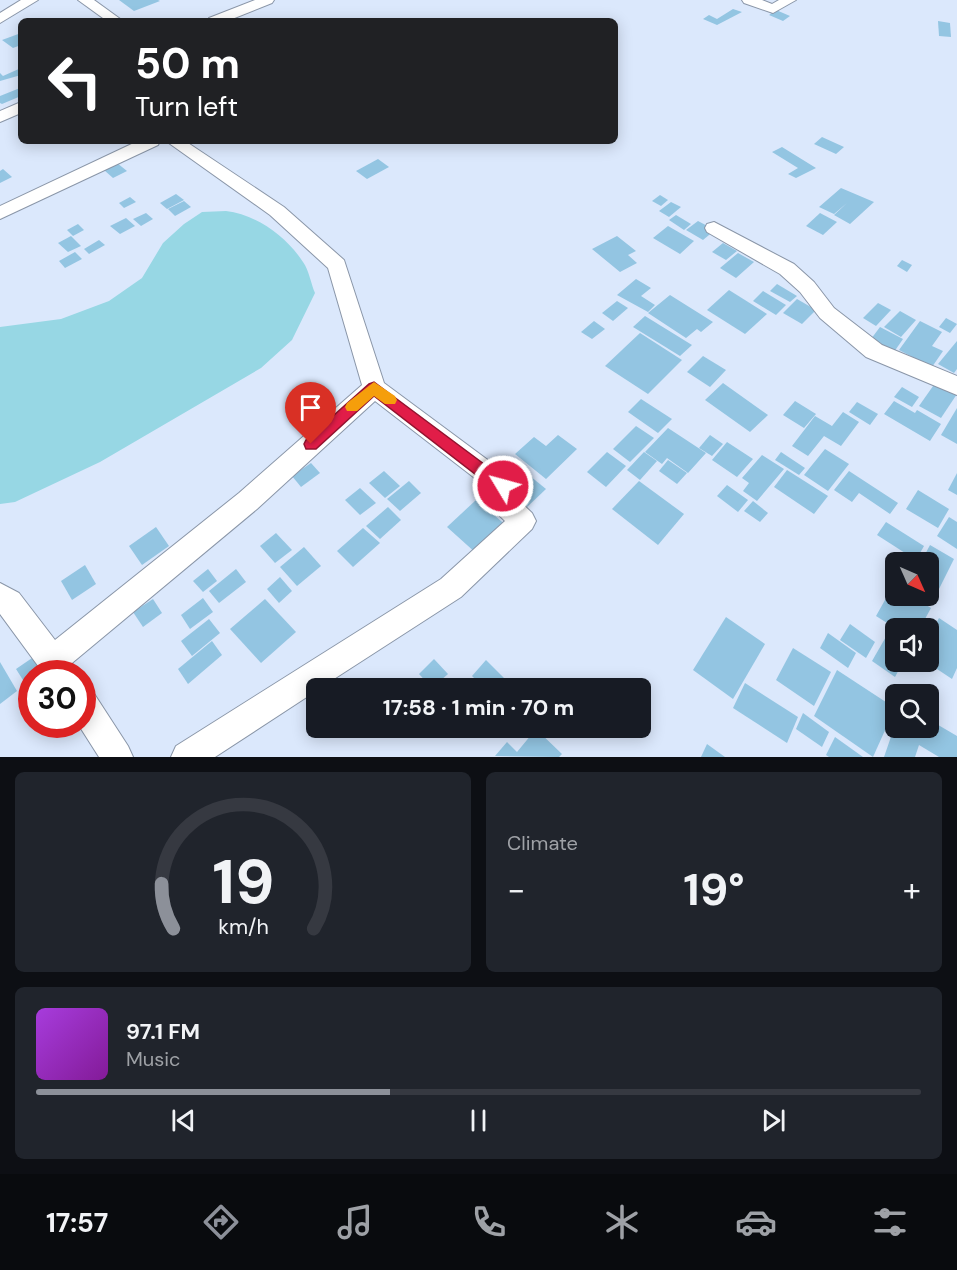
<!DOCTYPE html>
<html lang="en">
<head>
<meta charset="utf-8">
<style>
	body { margin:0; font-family:"DM Sans",sans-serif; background:#20242c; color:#f1f3f6; height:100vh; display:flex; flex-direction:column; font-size:22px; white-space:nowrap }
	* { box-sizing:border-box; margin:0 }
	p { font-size:20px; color:#9ea1a6 }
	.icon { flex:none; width:33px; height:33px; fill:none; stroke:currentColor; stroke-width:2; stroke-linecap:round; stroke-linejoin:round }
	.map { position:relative; height:757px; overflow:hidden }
	.details { display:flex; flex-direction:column; gap:15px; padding:15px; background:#0d0f14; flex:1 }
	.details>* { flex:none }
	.top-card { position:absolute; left:18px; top:18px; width:600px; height:126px; border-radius:9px; box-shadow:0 3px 15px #0003; background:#202124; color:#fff; overflow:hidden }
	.needle { width:39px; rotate:135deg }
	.tools { position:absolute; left:885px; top:552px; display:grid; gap:12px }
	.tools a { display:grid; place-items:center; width:54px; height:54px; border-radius:9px; background:#171b24; box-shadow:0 3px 15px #0003; font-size:30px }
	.speed { position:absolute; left:18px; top:660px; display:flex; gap:12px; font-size:30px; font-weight:700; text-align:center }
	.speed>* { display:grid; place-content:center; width:78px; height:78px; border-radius:50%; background:#171b24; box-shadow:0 3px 15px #0003; line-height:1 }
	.speed .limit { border:9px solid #d22; background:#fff; color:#111 }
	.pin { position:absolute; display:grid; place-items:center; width:51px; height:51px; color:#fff; margin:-62px -26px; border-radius:50% 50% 50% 0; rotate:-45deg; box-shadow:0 0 6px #0007 }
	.pin .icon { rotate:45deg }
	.me { position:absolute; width:66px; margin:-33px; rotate:307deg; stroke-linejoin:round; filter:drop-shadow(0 0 4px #0008) }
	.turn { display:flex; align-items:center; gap:21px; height:126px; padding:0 18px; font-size:27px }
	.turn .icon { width:78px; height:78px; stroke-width:2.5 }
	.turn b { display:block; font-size:42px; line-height:51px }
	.big { font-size:45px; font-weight:700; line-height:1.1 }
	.details .widget { flex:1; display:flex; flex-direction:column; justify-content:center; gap:9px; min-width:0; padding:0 21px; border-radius:9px; background:#20242c }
	.details .dial { align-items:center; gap:0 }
	.dial svg { height:156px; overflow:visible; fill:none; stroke:#363941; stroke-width:7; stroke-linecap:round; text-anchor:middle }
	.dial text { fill:#f1f3f6; stroke:none }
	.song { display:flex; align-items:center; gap:18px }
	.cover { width:72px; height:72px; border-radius:9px; background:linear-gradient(135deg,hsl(280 70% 55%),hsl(290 70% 35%)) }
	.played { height:6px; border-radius:3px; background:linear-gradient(90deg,#8c9099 40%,#363941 40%) }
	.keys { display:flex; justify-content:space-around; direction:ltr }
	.heat { display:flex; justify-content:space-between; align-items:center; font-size:33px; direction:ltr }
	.details .tiles { flex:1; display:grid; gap:15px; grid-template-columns:1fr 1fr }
	.widget:last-child { grid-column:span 2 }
	.trip { position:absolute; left:306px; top:678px; width:345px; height:60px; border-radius:9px; background:#171b24; box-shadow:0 3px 15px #0003; font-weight:700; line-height:60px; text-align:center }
	.menu { display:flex; height:96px; justify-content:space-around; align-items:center; background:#090b0e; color:#9ea1a6 }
	.menu .icon { width:42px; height:42px }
	.menu .active { color:#8c9099 }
	.menu b { font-size:27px; color:#f1f3f6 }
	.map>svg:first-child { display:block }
	.water { fill:#97d7e4 }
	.building { fill:#93c5e2 }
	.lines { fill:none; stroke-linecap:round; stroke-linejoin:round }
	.street-casing { stroke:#8a96a8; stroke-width:2 }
	.street { fill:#fff; fill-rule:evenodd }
	.route { fill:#e11d48; stroke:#92132f; stroke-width:1.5 }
	.slow { fill:#f59e0b }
</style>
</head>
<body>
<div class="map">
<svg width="957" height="757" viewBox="0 0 957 757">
	<rect width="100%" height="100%" fill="#dbe8fc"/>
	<!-- water -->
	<path class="water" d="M226,211C257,215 286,236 303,262C309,270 311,284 315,293L292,340L261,368L100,462L15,502L0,504V327L61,319L109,301L142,278L163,243L184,224L202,212Z"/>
	<!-- building -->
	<g class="building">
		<path d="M119,0H158L160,1L134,11Z"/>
		<path d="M733,9L742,12L717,25L703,19L709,15L717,19Z"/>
		<path d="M776,10L790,16L783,21L769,15Z"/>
		<path d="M938,21L950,23L951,37L939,36Z"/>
		<path d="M21,33V45L13,48L2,40Z"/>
		<path d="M21,68V75L0,81V73L3,76Z"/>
		<path d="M20,88L21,96L2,104L0,103V96Z"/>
		<path d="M822,137L844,147L836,154L814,144Z"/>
		<path d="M782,147L816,168L796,178L788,174L798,168L772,152Z"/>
		<path d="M378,159L389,167L367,179L356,171Z"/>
		<path d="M117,163L127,171L113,178L104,170Z"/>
		<path d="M3,169L12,177L0,183V171Z"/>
		<path d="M841,188L874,202L850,224L834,215L847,203L834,214L819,207Z"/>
		<path d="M176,194L184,200L167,209L160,203Z"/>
		<path d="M660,195L668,200L661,206L652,201Z"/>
		<path d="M130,197L136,202L124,208L119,203Z"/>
		<path d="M184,201L191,207L175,216L168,209Z"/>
		<path d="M671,202L681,207L669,217L659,211Z"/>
		<path d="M146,213L153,219L141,226L133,219Z"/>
		<path d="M820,213L837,222L823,235L806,226Z"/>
		<path d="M676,215L691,224L684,230L669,220Z"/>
		<path d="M126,218L135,226L120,234L110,226Z"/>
		<path d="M698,221L715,230L703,240L686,230Z"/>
		<path d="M78,224L84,230L73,236L67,230Z"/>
		<path d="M668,226L694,241L680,254L653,238Z"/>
		<path d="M71,236L81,246L68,252L58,243Z"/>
		<path d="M617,236L636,251L628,255L637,263L620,272L592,249Z"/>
		<path d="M99,240L105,245L89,254L84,249Z"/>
		<path d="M723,243L737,251L726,260L712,252Z"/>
		<path d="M75,252L82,259L65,268L59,261Z"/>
		<path d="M738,253L754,262L736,278L720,268Z"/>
		<path d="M902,260L912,265L907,272L897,266Z"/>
		<path d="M636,279L651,288L641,296L655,305L648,312L617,295Z"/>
		<path d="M777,284L797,296L790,302L770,291Z"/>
		<path d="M729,290L767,314L745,334L707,310Z"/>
		<path d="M763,291L786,305L776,315L753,301Z"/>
		<path d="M670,295L713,322L701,332L697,329L686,338L648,313Z"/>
		<path d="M797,299L816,310L802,324L783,313Z"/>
		<path d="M617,301L628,308L613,321L602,313Z"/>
		<path d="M878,303L891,310L876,326L863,318Z"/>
		<path d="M900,311L916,320L901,337L884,327Z"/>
		<path d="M645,316L692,345L680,356L633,327Z"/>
		<path d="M946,318L957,324L950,333L939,327Z"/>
		<path d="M594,321L605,329L592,339L581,332Z"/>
		<path d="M920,321L942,332L932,346L943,351L932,367L899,350Z"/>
		<path d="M880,327L903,339L894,352L871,339Z"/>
		<path d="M640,333L682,360L648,394L605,366Z"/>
		<path d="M957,341V369L954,373L938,364Z"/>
		<path d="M703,356L726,370L710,387L687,372Z"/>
		<path d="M938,379L957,390V394L941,418L919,406Z"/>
		<path d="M723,383L768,415L750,432L705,400Z"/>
		<path d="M902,387L919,397L912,407L894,397Z"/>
		<path d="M641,399L672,419L658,433L628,412Z"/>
		<path d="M795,401L816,414L804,428L783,415Z"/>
		<path d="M894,401L915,413L917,410L941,424L930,441L884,414Z"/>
		<path d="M857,402L878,414L870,425L849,412Z"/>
		<path d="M957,408V444L941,435Z"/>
		<path d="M843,412L859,422L841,446L824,436L808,456L792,446L815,416L832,426Z"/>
		<path d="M636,426L654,438L630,462L613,449Z"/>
		<path d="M668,428L706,453L688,473L667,458L662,464L645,452Z"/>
		<path d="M558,435L577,449L546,479L515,454L534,437L546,446Z"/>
		<path d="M710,435L723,444L712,456L699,448Z"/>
		<path d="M727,442L753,459L737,477L712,460Z"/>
		<path d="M825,449L849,464L828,491L804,475Z"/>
		<path d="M607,452L626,466L606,487L587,472Z"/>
		<path d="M644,452L657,461L640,480L627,470Z"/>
		<path d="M781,452L805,468L799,475L775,460Z"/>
		<path d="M762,455L784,469L757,501L743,491L749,483L742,478Z"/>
		<path d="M668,460L687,473L677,484L659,471Z"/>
		<path d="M311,463L320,473L301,487L292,476Z"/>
		<path d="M787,470L828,496L814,514L774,487Z"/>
		<path d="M384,471L400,486L385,498L369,483Z"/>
		<path d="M849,471L898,503L890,514L859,493L852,502L834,490Z"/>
		<path d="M957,473V495L948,490Z"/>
		<path d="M530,476L546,489L526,508L510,495Z"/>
		<path d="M409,481L421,493L400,511L387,499Z"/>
		<path d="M639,481L684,514L658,545L612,509Z"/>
		<path d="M727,485L748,500L738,512L717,496Z"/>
		<path d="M360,488L376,503L360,515L345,500Z"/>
		<path d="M918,490L949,509L938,528L906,509Z"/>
		<path d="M476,500L507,526L477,554L447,527Z"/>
		<path d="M753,501L768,513L760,522L744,511Z"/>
		<path d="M388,507L401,520L380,539L366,526Z"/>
		<path d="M949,517L957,522V549L937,536Z"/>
		<path d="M886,522L924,546L916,560L877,535Z"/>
		<path d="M156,527L169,546L142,565L129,546Z"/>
		<path d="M363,528L380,543L353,567L337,551Z"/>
		<path d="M276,533L292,550L275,563L260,546Z"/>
		<path d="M930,545L954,559L933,601L924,596H928V562H921Z"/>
		<path d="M304,547L321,566L297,586L280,567Z"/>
		<path d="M85,565L96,584L72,600L61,581Z"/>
		<path d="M208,569L217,581L203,592L193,581Z"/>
		<path d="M236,569L246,582L219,603L209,591Z"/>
		<path d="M280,577L292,591L279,603L267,589Z"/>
		<path d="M894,584L896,596H912L931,608L920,628H895L876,616Z"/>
		<path d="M203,598L213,612L190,629L181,615Z"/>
		<path d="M153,599L162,613L143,627L133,612Z"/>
		<path d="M265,599L296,632L261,663L230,629Z"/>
		<path d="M726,617L765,644L733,699L693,670Z"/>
		<path d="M939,618L957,630V668L952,679L928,663V638Z"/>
		<path d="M209,619L220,633L192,656L181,641Z"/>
		<path d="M850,624L875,642L866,658L840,640Z"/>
		<path d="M828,633L856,653L848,668L820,648Z"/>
		<path d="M887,635L896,641V662H903L895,677L872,661Z"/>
		<path d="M212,641L222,655L188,684L178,669Z"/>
		<path d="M793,648L831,672L814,706L776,680Z"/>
		<path d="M35,656L46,674H32V686L28,688L16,669Z"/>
		<path d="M434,659L448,674L432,688L419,674Z"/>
		<path d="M486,660L507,681L500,688H484L472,676Z"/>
		<path d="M0,662L17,691L0,704Z"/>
		<path d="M837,670L895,708L873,757L814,716Z"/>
		<path d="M745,683L798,717L787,743L733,708Z"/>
		<path d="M803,713L829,732L822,747L796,729Z"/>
		<path d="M928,719L957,736V757H939L919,745L915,757H884L894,728H928Z"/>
		<path d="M536,729L562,754L559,757L495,756L507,742L517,752Z"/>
		<path d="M835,737L863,757H829L826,755Z"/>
		<path d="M707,744L725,757H701Z"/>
	</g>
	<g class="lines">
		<!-- street casing -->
		<g class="street-casing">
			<g id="street">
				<path d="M21,0H38L0,23V13Z"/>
				<path d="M78,0H94L123,21H107Z"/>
				<path d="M255,0H274L272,3L227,21H207L209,18Z"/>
				<path d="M742,0H762L772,4L779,0H796L773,13L744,3Z"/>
				<path d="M21,102V113L0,122V111Z"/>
				<path d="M138,141H160L158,145L0,219V206Z"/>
				<path d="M166,141H185L284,207L344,260L384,383L512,478L516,486L512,494L532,513L536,521L532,529L461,597L320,688H316V691L215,757H171L176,746L441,579L505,521L485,501L481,493L485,486L375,401L257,509L72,663L76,674H44L0,614V583L19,593L55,640L239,493L362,385L328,268L270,215Z"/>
				<path d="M714,222L794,264L814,282L834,308L882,345L957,376V395L866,357L820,318L800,292L780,274L707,232L705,228L707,224Z"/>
				<path d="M82,688L93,692L128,746L133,757H99L78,724H82Z"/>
			</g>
		</g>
		<!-- street -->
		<use href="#street" class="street"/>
	</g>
	<!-- route -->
	<path class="route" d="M374,382L508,482L510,486L508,491L503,493L497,491L374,396L316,449H306L304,444L306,440L369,384Z"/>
	<!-- slow -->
	<path class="slow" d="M374,382L395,396L397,400L395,404H385L374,396L357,411H347L345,407L347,403Z"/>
</svg>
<div class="tools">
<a><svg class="needle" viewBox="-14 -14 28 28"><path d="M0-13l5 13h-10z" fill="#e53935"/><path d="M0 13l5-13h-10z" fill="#9ea1a6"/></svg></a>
<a><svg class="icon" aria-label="sound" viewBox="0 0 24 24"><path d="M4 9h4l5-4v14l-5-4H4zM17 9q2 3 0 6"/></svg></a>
<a><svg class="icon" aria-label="search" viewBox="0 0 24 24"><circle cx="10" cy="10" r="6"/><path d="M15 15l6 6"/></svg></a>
</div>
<div class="speed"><div class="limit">30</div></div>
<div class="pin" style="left:311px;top:444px;background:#d93025"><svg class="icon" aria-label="arrive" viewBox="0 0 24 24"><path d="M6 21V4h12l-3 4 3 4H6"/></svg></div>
<svg class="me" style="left:503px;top:486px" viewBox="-20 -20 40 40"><circle r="17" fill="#e11d48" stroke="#fff" stroke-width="3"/><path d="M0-11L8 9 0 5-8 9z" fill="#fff"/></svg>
<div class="trip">17:58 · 1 min · 70 m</div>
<div class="top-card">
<div class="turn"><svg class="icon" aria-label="left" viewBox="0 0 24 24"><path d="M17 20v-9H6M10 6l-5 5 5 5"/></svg><div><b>50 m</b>Turn left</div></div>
</div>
</div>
<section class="details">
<div class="tiles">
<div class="widget dial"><svg viewBox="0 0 100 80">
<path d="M14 69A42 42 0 1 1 86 69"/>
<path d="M14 69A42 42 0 0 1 8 46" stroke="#8c9099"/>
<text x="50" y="56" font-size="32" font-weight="700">19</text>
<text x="50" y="72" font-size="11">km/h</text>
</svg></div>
<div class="widget"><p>Climate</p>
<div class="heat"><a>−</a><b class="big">19°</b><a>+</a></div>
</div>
<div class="widget">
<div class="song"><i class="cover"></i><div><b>97.1 FM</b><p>Music</p></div></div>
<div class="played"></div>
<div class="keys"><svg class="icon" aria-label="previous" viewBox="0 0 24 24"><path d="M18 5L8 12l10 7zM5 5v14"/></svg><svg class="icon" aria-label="pause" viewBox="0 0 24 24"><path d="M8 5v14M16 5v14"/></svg><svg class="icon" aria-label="next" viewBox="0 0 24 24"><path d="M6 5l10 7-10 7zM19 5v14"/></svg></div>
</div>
</div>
</section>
<nav class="menu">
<b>17:57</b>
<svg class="icon active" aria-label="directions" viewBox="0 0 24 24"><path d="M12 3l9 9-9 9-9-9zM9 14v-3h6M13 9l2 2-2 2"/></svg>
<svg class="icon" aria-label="music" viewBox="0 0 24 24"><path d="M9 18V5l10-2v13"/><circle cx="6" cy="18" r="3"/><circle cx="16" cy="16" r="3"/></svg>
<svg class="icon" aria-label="phone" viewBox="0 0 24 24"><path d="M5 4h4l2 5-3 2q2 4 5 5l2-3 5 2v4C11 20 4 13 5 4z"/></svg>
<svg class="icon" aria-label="climate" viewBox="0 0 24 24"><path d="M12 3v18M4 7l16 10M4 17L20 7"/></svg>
<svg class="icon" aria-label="car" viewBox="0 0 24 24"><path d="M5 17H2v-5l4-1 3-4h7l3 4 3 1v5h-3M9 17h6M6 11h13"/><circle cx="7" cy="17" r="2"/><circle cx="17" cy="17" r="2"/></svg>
<svg class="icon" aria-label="filters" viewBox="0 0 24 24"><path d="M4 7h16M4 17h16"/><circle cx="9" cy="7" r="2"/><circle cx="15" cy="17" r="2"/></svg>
</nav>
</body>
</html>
